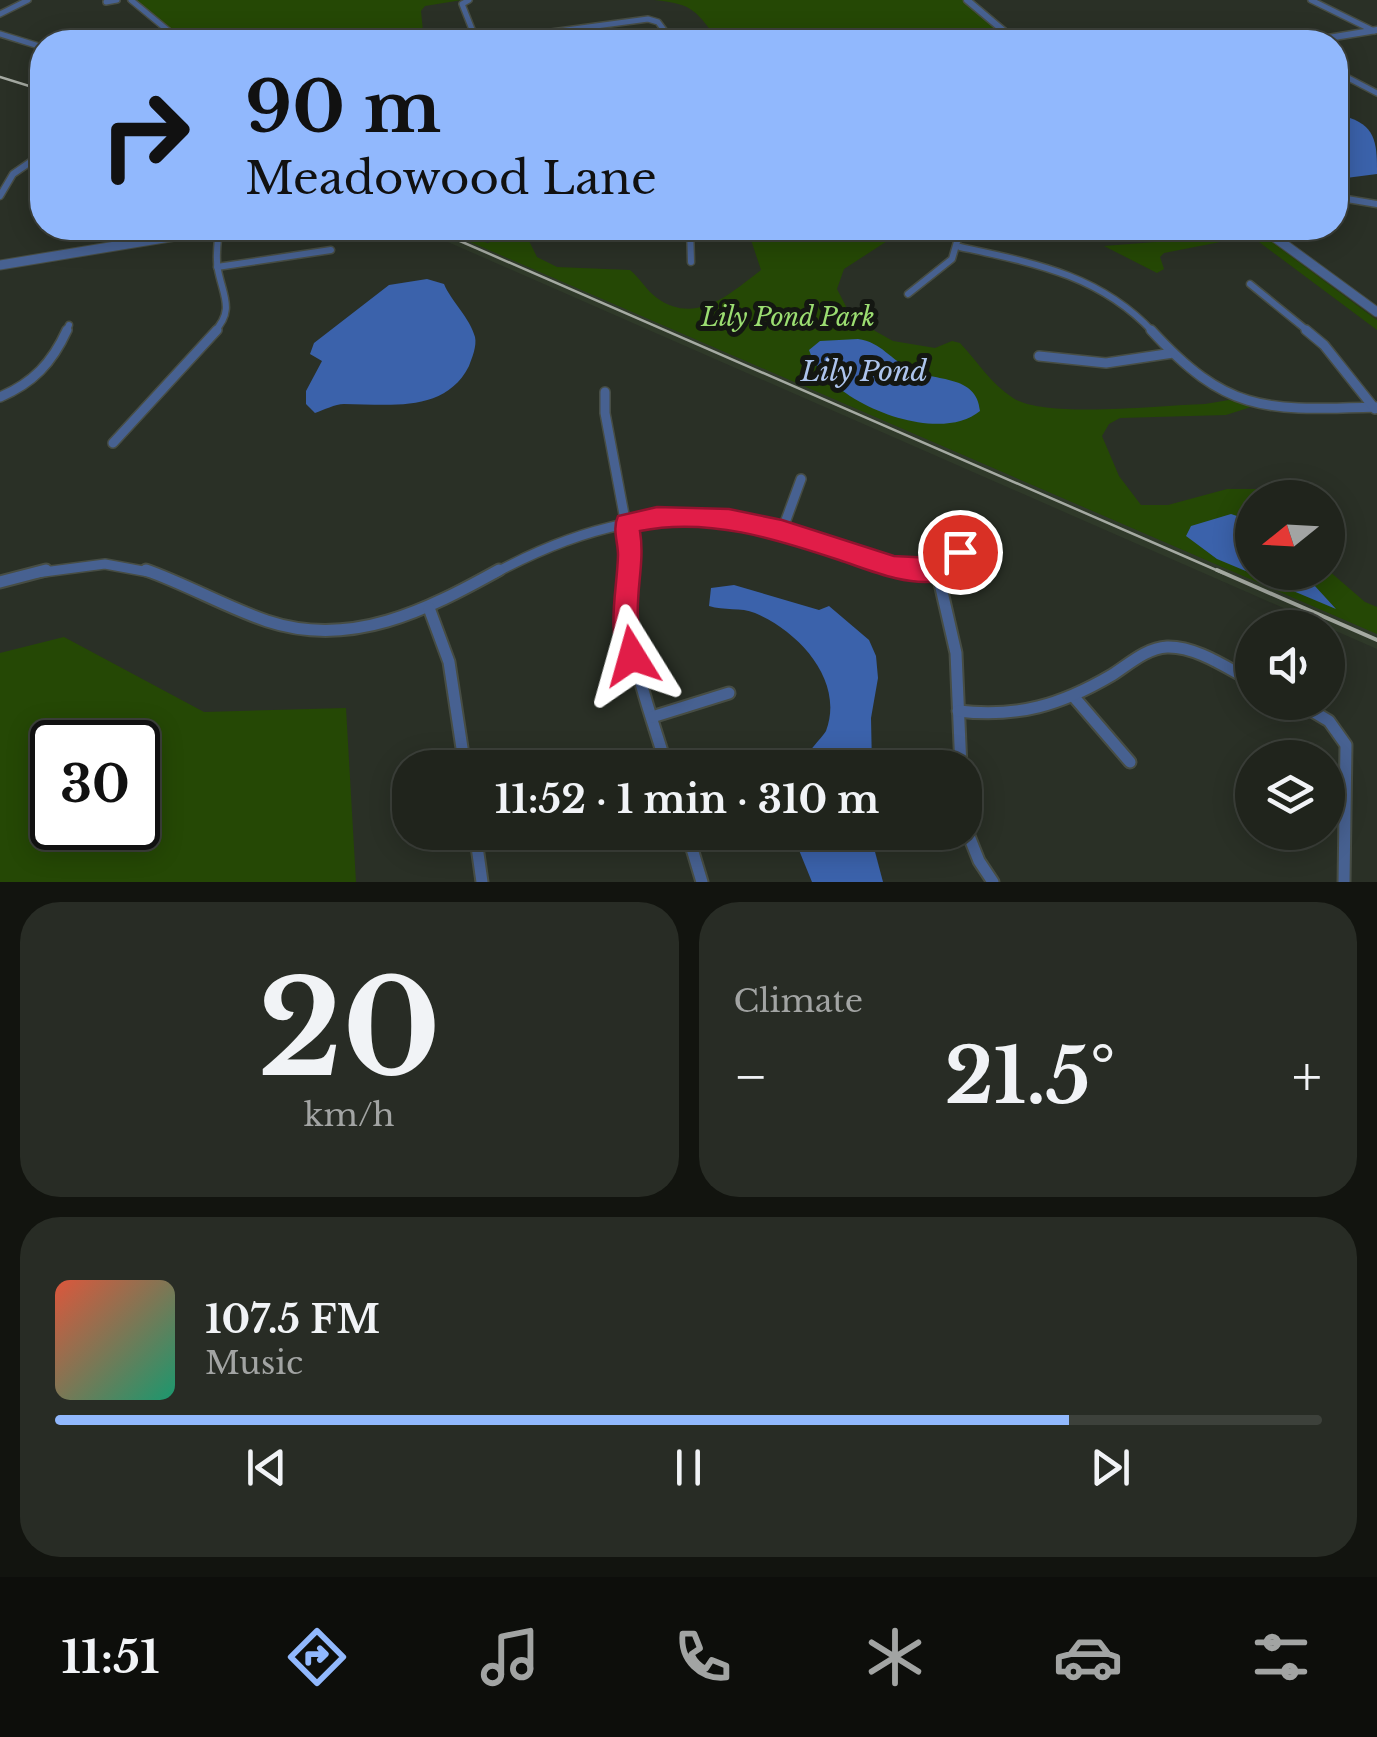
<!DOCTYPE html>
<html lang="en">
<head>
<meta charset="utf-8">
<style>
	body { margin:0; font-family:"Libre Baskerville",serif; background:#282c25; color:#f1f3f6; height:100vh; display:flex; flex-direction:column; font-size:38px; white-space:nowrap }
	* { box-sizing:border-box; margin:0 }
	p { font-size:32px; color:#a2a4a3 }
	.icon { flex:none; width:55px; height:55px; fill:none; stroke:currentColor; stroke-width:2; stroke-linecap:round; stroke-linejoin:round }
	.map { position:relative; height:882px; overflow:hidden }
	.sheet { display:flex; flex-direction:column; gap:20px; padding:20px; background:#12140f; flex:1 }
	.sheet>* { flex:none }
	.banner { position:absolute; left:30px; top:30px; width:1318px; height:210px; border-radius:40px; box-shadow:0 5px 25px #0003,0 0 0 2px #3d413b; background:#91b8fd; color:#111; overflow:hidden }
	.needle { width:65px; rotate:252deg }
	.tools { position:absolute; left:1235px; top:480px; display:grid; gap:20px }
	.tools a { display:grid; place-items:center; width:110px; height:110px; border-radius:50%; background:#20241c; box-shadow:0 5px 25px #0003,0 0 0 2px #3d413b; font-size:50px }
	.speed { position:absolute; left:30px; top:720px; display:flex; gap:20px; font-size:50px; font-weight:700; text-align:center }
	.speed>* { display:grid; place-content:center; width:130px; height:130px; border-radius:50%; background:#20241c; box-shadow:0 5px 25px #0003,0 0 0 2px #3d413b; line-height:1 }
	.speed .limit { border:5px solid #111; border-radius:15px; background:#fff; color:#111 }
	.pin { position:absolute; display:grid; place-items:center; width:85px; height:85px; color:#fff; margin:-42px; border:5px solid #fff; border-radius:50%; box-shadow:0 2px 10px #0007 }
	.me { position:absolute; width:110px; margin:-55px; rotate:352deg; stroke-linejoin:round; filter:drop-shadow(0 0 8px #0008) }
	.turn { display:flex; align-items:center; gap:35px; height:210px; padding:0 50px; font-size:45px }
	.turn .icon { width:130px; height:130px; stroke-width:2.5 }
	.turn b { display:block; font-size:70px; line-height:85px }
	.big { font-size:75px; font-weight:700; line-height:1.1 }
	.sheet .tile { flex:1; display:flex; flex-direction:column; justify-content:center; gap:15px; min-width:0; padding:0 35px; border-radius:40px; background:#282c25 }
	.sheet .dial { align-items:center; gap:0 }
	.dial b { font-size:130px; line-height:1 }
	.song { display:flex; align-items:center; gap:30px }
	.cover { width:120px; height:120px; border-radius:15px; background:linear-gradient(135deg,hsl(10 70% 55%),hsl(160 70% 35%)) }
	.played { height:10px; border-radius:5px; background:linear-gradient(90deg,#91b8fd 80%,#3d413b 80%) }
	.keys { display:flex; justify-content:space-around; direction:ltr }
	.heat { display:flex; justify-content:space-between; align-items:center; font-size:55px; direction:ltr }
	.sheet .tiles { flex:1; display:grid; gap:20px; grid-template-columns:1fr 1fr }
	.tile:last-child { grid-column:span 2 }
	.trip { position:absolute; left:392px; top:750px; width:590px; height:100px; border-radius:40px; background:#20241c; box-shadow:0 5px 25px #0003,0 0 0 2px #3d413b; font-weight:700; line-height:100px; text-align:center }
	.tab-bar { display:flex; height:160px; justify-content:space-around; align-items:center; background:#0d0e0b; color:#a2a4a3 }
	.tab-bar .icon { width:70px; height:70px }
	.tab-bar .on { color:#91b8fd }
	.tab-bar b { font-size:45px; color:#f1f3f6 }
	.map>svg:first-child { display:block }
	.built { fill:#2f3929 }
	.green { fill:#254805; fill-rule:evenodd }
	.water { fill:#3b62ab }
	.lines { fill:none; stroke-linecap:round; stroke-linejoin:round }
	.minor-far3-casing { stroke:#474d44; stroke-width:8 }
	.minor-far2-casing { stroke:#474d44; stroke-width:9 }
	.minor-far1-casing { stroke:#474d44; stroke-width:12 }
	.minor-casing { stroke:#474d44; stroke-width:15 }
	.tertiary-far1-casing { stroke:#474d44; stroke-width:9 }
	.tertiary-casing { stroke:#474d44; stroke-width:11 }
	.minor-far3 { stroke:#476191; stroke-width:5 }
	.minor-far2 { stroke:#476191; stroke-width:6 }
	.minor-far1 { stroke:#476191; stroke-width:9 }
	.minor { stroke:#476191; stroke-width:11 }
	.tertiary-far1 { stroke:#476191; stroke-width:6 }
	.tertiary { stroke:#476191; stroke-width:9 }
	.rail-far1 { stroke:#a5aaa2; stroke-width:2.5 }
	.rail { stroke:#a5aaa2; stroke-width:4 }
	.route { fill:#e11d48; stroke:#92132f; stroke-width:2.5 }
	.labels { text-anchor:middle; stroke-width:10; stroke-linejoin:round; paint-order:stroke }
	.park-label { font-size:25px; font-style:italic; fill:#9bdd71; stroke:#141712 }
	.water-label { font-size:28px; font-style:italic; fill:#adc4ec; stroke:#141712 }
</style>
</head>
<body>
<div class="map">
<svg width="1377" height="882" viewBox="0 0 1377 882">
	<rect width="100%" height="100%" fill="#2a3026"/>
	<!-- built -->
	<path class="built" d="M416,228H443L1377,631V649Z"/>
	<!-- green -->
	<g class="green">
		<path d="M134,0H462L425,6L421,11L423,31L342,42H188Z"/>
		<path d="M654,0H963L1013,42H720C695,11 695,4 654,0Z"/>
		<path d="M438,228L488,243L497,238L492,228H514L528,239L537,257L557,267L630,270C640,278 646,290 657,298C696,326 731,293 761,270L747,228H899L898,234L844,269L837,289L852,318L893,341L935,348L952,341L960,343C978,362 990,383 1013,398C1046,419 1162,405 1205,404L1229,400L1251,407L1226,415L1120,418L1109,424L1102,436L1119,476L1141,505H1168L1227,489H1269L1275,497L1252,498V572L1328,570L1365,602L1377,607V634Z"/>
		<path d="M1219,228H1253L1377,320V330L1251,236L1164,253L1160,257L1164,269L1157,273L1104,246L1181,240Z"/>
		<path d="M64,637L204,712L346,708L356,882H0V653ZM52,742H138V828H52Z"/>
	</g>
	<!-- water -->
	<g class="water">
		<path d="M1350,118C1377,127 1377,147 1377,174L1346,178L1335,169V119Z"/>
		<path d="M427,279L444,284C451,301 470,318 475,337C477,346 472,358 469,366C445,414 387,404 344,404C335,404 324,410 315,413L306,404V391L322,361L310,354L314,343L389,285Z"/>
		<path d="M858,339C881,342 891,360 911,370C935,382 977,374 980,411C937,447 825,401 809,350L820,341Z"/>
		<path d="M1231,514L1252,521V572L1303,573L1336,609L1217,559L1186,536L1191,526Z"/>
		<path d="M734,585L819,610L829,606L869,640L876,656L878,678L871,718L872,767H797C803,758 824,735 826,731C845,680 798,631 755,613C741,607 724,611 709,606L711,588Z"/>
		<path d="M792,833H870L883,882H812Z"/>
	</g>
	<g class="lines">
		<!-- minor-far3 casing -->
		<g class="minor-far3-casing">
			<g id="minor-far3">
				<path d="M131,0L182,42"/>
				<path d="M469,0L462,4L477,42"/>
				<path d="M1311,0L1374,31"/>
				<path d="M106,2L117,0"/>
				<path d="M0,14L28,0"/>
				<path d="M0,34L42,47"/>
				<path d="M476,42L648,19L658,22L673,42"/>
				<path d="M1335,71L1377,93"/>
			</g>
		</g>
		<!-- minor-far2 casing -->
		<g class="minor-far2-casing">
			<g id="minor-far2">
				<path d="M0,196L13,174L39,156"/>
				<path d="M1335,197L1377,204"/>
				<path d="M690,228L691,262"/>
				<path d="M960,247C1034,263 1100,275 1153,332"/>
				<path d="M217,267L331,250"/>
				<path d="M1250,284L1309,332"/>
				<path d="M908,294L952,259L961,228"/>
				<path d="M66,332L69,325"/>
				<path d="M214,332C235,310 223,296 218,270C215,257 218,241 219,228"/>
			</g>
		</g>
		<!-- minor-far1 casing -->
		<g class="minor-far1-casing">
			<g id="minor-far1">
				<path d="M1151,330C1229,415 1267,410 1377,407"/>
				<path d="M1306,330L1324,345L1375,409"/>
				<path d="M1039,356L1106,363L1173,353"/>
				<path d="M605,392V413L631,552L628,573"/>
				<path d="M0,397C33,383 52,363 67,330"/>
				<path d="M113,443L217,330"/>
				<path d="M782,531L801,479"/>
				<path d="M36,573L105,564L154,573"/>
				<path d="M495,573C579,528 664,504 759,527C819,541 875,564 937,570L960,552"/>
			</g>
		</g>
		<!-- minor casing -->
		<g class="minor-casing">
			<g id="minor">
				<path d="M146,570C188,585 226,607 267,621C351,649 427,610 499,570"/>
				<path d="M629,570C620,639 648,703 667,768"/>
				<path d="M937,570L956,653L961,768"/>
				<path d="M0,582L46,570"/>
				<path d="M429,608L449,662L465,768"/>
				<path d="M1074,697L1130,762"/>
				<path d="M1297,702L1329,721L1346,745L1344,882"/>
				<path d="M958,711C1018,718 1061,705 1112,675C1128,665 1146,648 1167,647C1196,646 1227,668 1252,681"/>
				<path d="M652,717L729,693"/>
				<path d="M965,826L979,861L993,882"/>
				<path d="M475,832L482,882"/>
				<path d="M687,832L702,882"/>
			</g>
		</g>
		<!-- tertiary-far1 casing -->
		<g class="tertiary-far1-casing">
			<g id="tertiary-far1">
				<path d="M967,0L1017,42"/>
				<path d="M1304,42L1377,30"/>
			</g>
		</g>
		<!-- tertiary casing -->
		<g class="tertiary-casing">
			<g id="tertiary">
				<path d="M1262,228L1377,312"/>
				<path d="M0,265L225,228"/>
			</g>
		</g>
		<!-- minor-far3 -->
		<use href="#minor-far3" class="minor-far3"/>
		<!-- minor-far2 -->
		<use href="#minor-far2" class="minor-far2"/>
		<!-- minor-far1 -->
		<use href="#minor-far1" class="minor-far1"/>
		<!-- minor -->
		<use href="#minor" class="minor"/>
		<!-- tertiary-far1 -->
		<use href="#tertiary-far1" class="tertiary-far1"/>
		<!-- tertiary -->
		<use href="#tertiary" class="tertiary"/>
		<!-- rail-far1 -->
		<g class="rail-far1">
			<path d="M0,77L42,90"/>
			<path d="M430,228L1223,573"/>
		</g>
		<!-- rail -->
		<path class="rail" d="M1217,570L1377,640"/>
	</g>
	<!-- route -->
	<path class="route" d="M657,507L729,509L782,520L894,556L932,558L960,541L969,544L973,552C967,563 951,578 938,581C905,586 869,570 839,560C776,539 708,517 640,531C645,561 636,589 638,619C639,635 649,650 642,665L632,669L622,665C606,629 617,593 618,555C618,542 612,529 618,516Z"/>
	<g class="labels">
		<!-- park labels -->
		<g class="park-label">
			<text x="788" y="326">Lily Pond Park</text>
		</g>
		<!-- water labels -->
		<g class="water-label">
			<text x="864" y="381">Lily Pond</text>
		</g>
	</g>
</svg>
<div class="tools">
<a><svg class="needle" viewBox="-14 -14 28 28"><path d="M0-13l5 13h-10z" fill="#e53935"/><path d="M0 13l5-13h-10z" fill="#a2a4a3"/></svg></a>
<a><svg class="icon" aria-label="sound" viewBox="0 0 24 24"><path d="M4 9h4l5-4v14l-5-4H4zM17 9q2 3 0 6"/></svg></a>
<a><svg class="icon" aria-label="layers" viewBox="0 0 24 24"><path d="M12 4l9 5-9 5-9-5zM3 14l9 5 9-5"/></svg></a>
</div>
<div class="speed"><div class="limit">30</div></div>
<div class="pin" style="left:960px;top:552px;background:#d93025"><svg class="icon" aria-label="arrive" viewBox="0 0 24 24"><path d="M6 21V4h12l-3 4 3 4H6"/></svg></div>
<svg class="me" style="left:632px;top:656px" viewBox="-20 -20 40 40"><path d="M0-17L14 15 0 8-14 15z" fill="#e11d48" stroke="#fff" stroke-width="4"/></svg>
<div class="trip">11:52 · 1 min · 310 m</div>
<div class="banner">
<div class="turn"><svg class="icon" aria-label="right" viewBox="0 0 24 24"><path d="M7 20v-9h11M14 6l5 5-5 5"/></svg><div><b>90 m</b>Meadowood Lane</div></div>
</div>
</div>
<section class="sheet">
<div class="tiles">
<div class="tile dial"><b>20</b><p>km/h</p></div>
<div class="tile"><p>Climate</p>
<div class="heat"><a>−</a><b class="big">21.5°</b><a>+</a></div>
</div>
<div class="tile">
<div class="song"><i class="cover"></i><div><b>107.5 FM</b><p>Music</p></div></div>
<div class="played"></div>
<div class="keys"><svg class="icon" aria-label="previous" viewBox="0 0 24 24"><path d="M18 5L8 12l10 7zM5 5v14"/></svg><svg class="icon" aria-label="pause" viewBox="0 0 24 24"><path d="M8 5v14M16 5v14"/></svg><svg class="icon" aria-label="next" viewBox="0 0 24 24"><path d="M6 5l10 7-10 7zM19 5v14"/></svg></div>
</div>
</div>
</section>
<nav class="tab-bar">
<b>11:51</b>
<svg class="icon on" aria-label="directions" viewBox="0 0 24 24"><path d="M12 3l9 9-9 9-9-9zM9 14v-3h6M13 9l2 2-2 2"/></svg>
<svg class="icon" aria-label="music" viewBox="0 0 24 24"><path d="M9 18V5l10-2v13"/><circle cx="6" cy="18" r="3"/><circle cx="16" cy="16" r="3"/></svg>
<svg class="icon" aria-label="phone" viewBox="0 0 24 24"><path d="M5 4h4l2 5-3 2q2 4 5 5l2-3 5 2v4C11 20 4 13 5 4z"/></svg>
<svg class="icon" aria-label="climate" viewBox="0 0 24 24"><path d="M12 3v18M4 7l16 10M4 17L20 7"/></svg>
<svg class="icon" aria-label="car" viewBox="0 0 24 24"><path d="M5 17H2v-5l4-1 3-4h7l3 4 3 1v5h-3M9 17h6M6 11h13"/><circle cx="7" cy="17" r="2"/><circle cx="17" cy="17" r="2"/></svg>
<svg class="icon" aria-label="filters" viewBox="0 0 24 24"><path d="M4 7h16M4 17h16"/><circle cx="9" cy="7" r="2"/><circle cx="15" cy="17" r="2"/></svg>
</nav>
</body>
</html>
